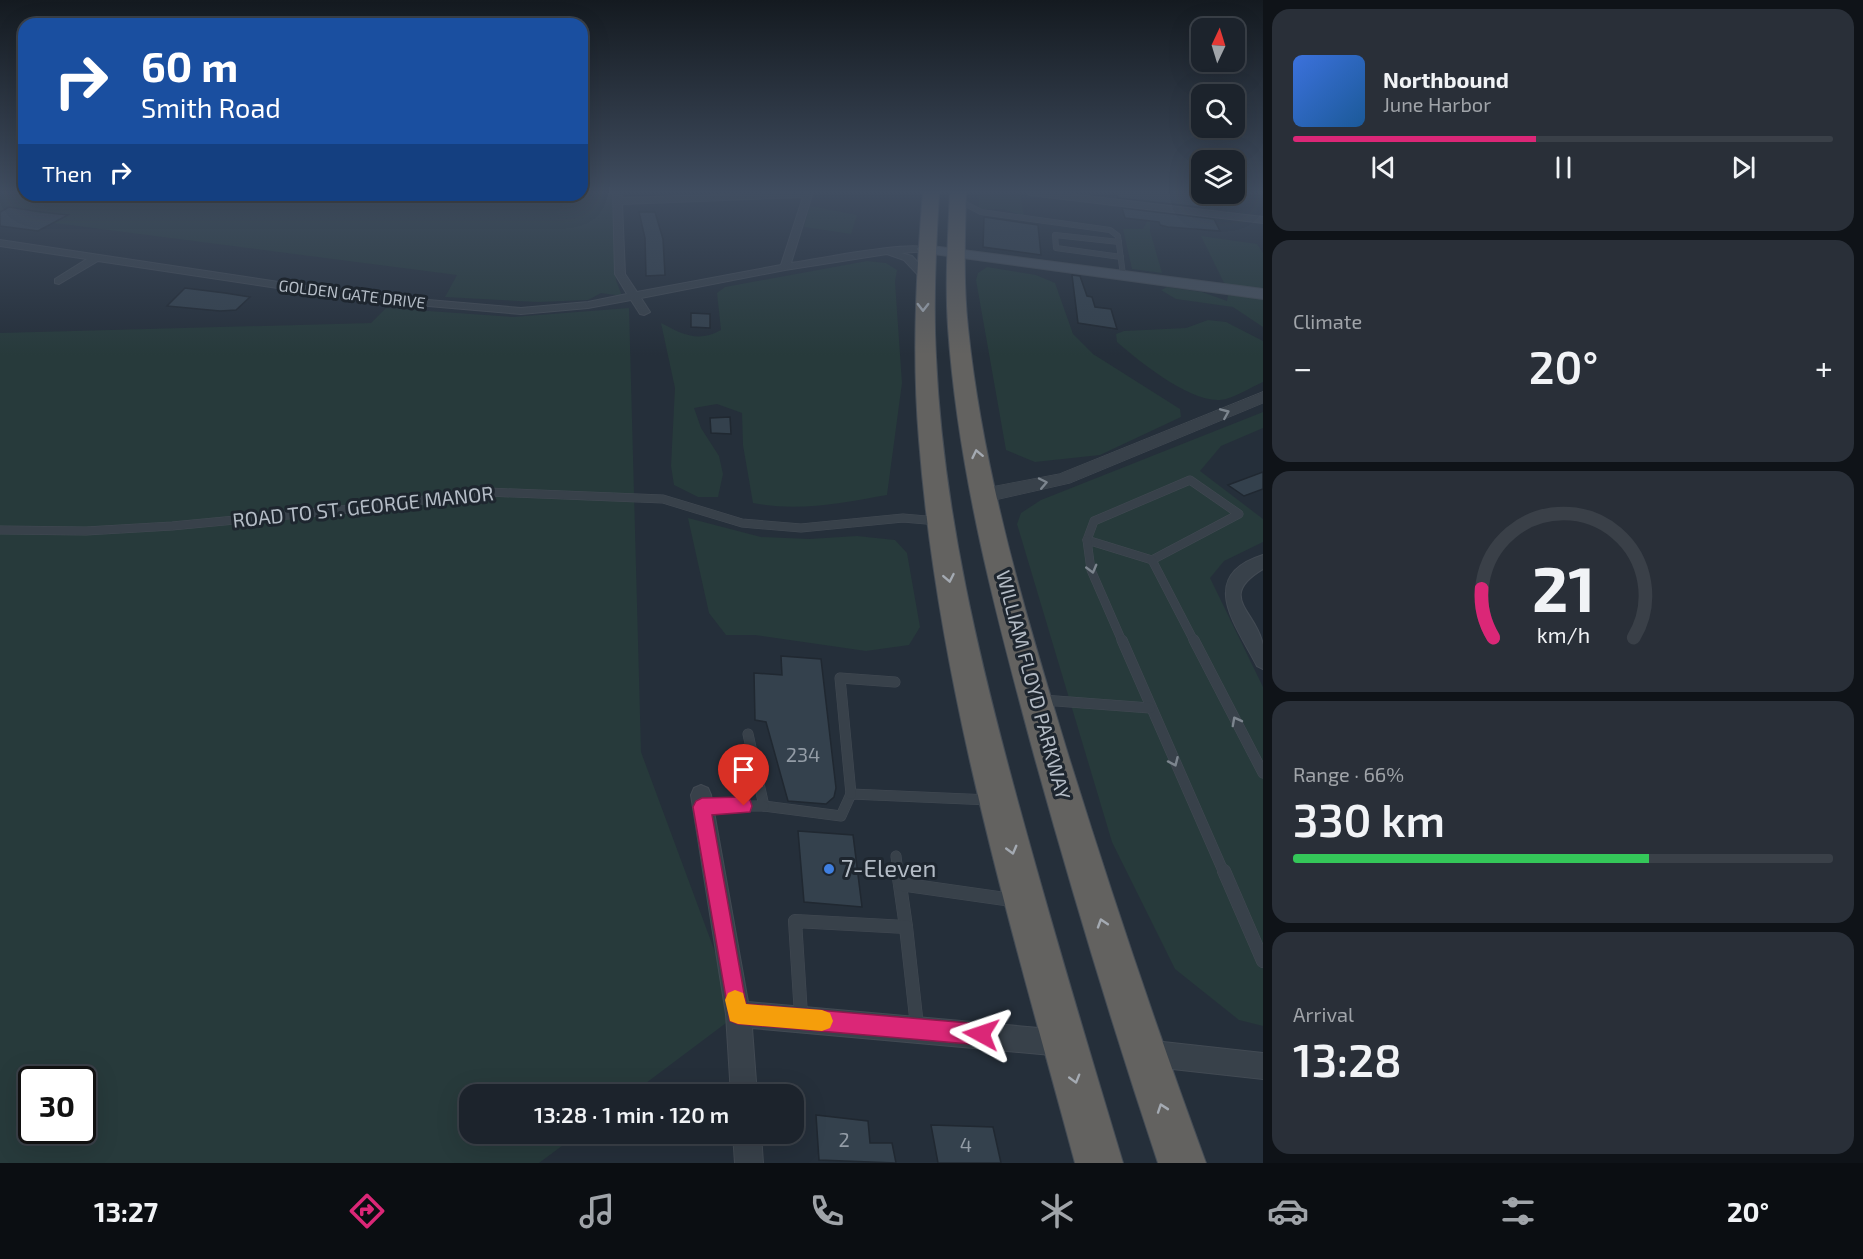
<!DOCTYPE html>
<html lang="en">
<head>
<meta charset="utf-8">
<style>
	body { margin:0; font-family:"Exo 2",sans-serif; background:#292f38; color:#f1f3f6; height:100vh; display:flex; flex-direction:column; font-size:22px; white-space:nowrap }
	* { box-sizing:border-box; margin:0 }
	p { font-size:20px; color:#a0a4a9 }
	.icon { flex:none; width:33px; height:33px; fill:none; stroke:currentColor; stroke-width:2; stroke-linecap:round; stroke-linejoin:round }
	.map { position:relative; flex:1; overflow:hidden }
	.side { display:flex; flex-direction:column; gap:9px; padding:9px; background:#0f1318; width:600px }
	.side>* { flex:none }
	.guide { position:absolute; left:18px; top:18px; width:570px; height:183px; border-radius:18px; box-shadow:0 6px 24px #0002,0 0 0 2px #3a4048; background:#1a4fa0; color:#fff; overflow:hidden }
	.needle { width:39px; rotate:4deg }
	.tools { position:absolute; left:1191px; top:18px; display:grid; gap:12px }
	.tools a { display:grid; place-items:center; width:54px; height:54px; border-radius:12px; background:#1c232c; box-shadow:0 6px 24px #0002,0 0 0 2px #3a4048; font-size:30px }
	.speed { position:absolute; left:18px; top:1066px; display:flex; gap:12px; font-size:30px; font-weight:700; text-align:center }
	.speed>* { display:grid; place-content:center; width:78px; height:78px; border-radius:50%; background:#1c232c; box-shadow:0 6px 24px #0002,0 0 0 2px #3a4048; line-height:1 }
	.speed .limit { border:3px solid #111; border-radius:9px; background:#fff; color:#111 }
	.pin { position:absolute; display:grid; place-items:center; width:51px; height:51px; color:#fff; margin:-62px -26px; border-radius:50% 50% 50% 0; rotate:-45deg; box-shadow:0 0 6px #0007 }
	.pin .icon { rotate:45deg }
	.me { position:absolute; width:66px; margin:-33px; rotate:275deg; stroke-linejoin:round; filter:drop-shadow(0 0 4px #0008) }
	.turn { display:flex; align-items:center; gap:21px; height:126px; padding:0 24px; font-size:27px }
	.turn .icon { width:78px; height:78px; stroke-width:2.5 }
	.turn b { display:block; font-size:42px; line-height:51px }
	.then { display:flex; align-items:center; height:57px; padding:0 24px; background:#0003; gap:12px; font-size:22px }
	.big { font-size:45px; font-weight:600; line-height:1.1 }
	.side .tile { flex:1; display:flex; flex-direction:column; justify-content:center; gap:9px; min-width:0; padding:0 21px; border-radius:18px; background:#292f38 }
	.side .dial { align-items:center; gap:0 }
	.dial svg { height:156px; overflow:visible; fill:none; stroke:#3a4048; stroke-width:7; stroke-linecap:round; text-anchor:middle }
	.dial text { fill:#f1f3f6; stroke:none }
	.song { display:flex; align-items:center; gap:18px }
	.cover { width:72px; height:72px; border-radius:9px; background:linear-gradient(135deg,hsl(220 70% 55%),hsl(210 70% 35%)) }
	.played { height:6px; border-radius:3px; background:linear-gradient(90deg,#db2777 45%,#3a4048 45%) }
	.keys { display:flex; justify-content:space-around; direction:ltr }
	.heat { display:flex; justify-content:space-between; align-items:center; font-size:33px; direction:ltr }
	.charge { height:9px; border-radius:4px; background:linear-gradient(90deg,#34c759 66%,#3a4048 0) }
	.trip { position:absolute; left:459px; top:1084px; width:345px; height:60px; border-radius:18px; background:#1c232c; box-shadow:0 6px 24px #0002,0 0 0 2px #3a4048; font-weight:600; line-height:60px; text-align:center }
	.tabs { display:flex; height:96px; justify-content:space-around; align-items:center; background:#0b0e12; color:#a0a4a9 }
	.tabs .icon { width:42px; height:42px }
	.tabs .current { color:#db2777 }
	.tabs b { font-size:27px; color:#f1f3f6 }
	main { display:flex; flex:1; min-height:0 }
	.map>svg:first-child { display:block }
	.green { fill:#273a3b; fill-rule:evenodd }
	.building { fill:#34414d; stroke:#202831; stroke-width:1.5 }
	.lines { fill:none; stroke-linecap:round; stroke-linejoin:round }
	.service-far3-casing { stroke:#424a53; stroke-width:6 }
	.service-far2-casing { stroke:#424a53; stroke-width:9 }
	.service-far1-casing { stroke:#424a53; stroke-width:11 }
	.service-casing { stroke:#424a53; stroke-width:14 }
	.minor-casing { stroke:#424a53; stroke-width:2 }
	.tertiary-casing { stroke:#424a53; stroke-width:1 }
	.secondary-casing { stroke:#424a53; stroke-width:2 }
	.trunk-casing { stroke:#444c55; stroke-width:2 }
	.service-far3 { stroke:#38414a; stroke-width:5 }
	.service-far2 { stroke:#38414a; stroke-width:8 }
	.service-far1 { stroke:#38414a; stroke-width:10 }
	.service { stroke:#38414a; stroke-width:13 }
	.minor { fill:#38414a; fill-rule:evenodd }
	.tertiary { fill:#38414a; fill-rule:evenodd }
	.secondary { fill:#47515d; fill-rule:evenodd }
	.trunk { fill:#636260; fill-rule:evenodd }
	.oneway { stroke:#a4aab2 }
	.oneway2 { stroke:#7c858e }
	.route { fill:#db2777; stroke:#8e194d; stroke-width:1.5 }
	.slow { fill:#f59e0b }
	.shop-dot { fill:#3f7fe0; stroke:#1e262f; stroke-width:2 }
	.labels { text-anchor:middle; stroke-width:6; stroke-linejoin:round; paint-order:stroke }
	.far-street-label { font-size:16px; fill:#b4bcc6; stroke:#1e262f }
	.street-label { font-size:20px; fill:#b4bcc6; stroke:#1e262f }
	.near-number-label { font-size:20px; fill:#939ca6 }
	.near-poi-label { font-size:24px; fill:#b4bcc6; stroke:#1e262f; text-anchor:start }
</style>
</head>
<body>
<main>
<div class="map">
<svg width="1263" height="1163" viewBox="0 0 1263 1163">
	<rect width="100%" height="100%" fill="#252f3a"/>
	<!-- green -->
	<g class="green">
		<path d="M0,192H24V195H582V192H613L616,280L622,296L601,293L588,300L538,302L445,297L457,275L0,216Z"/>
		<path d="M979,192L1020,193L1024,216L1003,209H979Z"/>
		<path d="M810,206L857,215L851,234L804,227Z"/>
		<path d="M1150,216V231L1162,273L1132,269L1123,229H1143Z"/>
		<path d="M1201,236L1257,244L1263,253V290L1225,285Z"/>
		<path d="M867,261L886,263L897,270L895,282L902,383L887,495C842,503 799,512 753,503L743,445L742,413L717,404L694,408L701,428L719,456L723,474L718,497H698L674,485L671,466L675,388L661,323C682,334 698,343 721,330L717,293L725,287Z"/>
		<path d="M987,267L1036,275L1055,283L1073,334L1093,354L1180,409L1181,417L1100,455L1035,462L1006,450L976,280L978,273Z"/>
		<path d="M1167,287L1202,292L1227,301L1228,295L1263,299V327L1233,307L1176,299L1161,290Z"/>
		<path d="M386,308L513,317L629,308L641,752L738,1014L630,1095H470V1134H578L539,1163H0V333L371,323ZM32,1080H82V1131H32Z"/>
		<path d="M1208,320L1226,322L1263,341V382C1251,387 1233,399 1220,400C1189,402 1139,361 1117,342L1116,334L1124,331L1186,328Z"/>
		<path d="M1263,412V428L1221,446L1200,471L1263,519V542L1224,561L1210,578L1263,687V1026L1239,1020L1175,969L1112,842L1017,524L1021,513L1041,500Z"/>
		<path d="M688,518L761,537L809,539L857,536L895,540L907,553L920,627L909,645L866,651L755,635H726L709,613Z"/>
	</g>
	<!-- building -->
	<g class="building">
		<path d="M1116,192H1188L1199,194L1207,208L1118,198Z"/>
		<path d="M9,207L41,212L68,215L38,231L0,226V212Z"/>
		<path d="M1122,208L1214,219L1220,231L1168,227L1160,225L1159,222L1125,218Z"/>
		<path d="M639,212H655L663,239L665,275L646,276L645,238Z"/>
		<path d="M984,217L1038,225L1041,255L983,247Z"/>
		<path d="M1072,275L1080,276L1087,296L1092,297L1095,307L1111,309L1117,329L1078,323Z"/>
		<path d="M185,288L225,293L250,297L236,310L220,311L167,306Z"/>
		<path d="M691,313L710,314V328L691,327Z"/>
		<path d="M730,417L731,434L711,433L710,418Z"/>
		<path d="M1263,472V489L1244,496L1228,485Z"/>
		<path d="M781,656L821,659L836,788L834,797L826,804L788,801L766,722L755,720L754,673L782,675Z"/>
		<path d="M798,831L853,835L862,907L804,902Z"/>
		<path d="M816,1115L868,1121L870,1143H892L896,1163L819,1160Z"/>
		<path d="M931,1125L993,1127L1001,1163H938Z"/>
	</g>
	<g class="lines">
		<!-- service-far3 casing -->
		<g class="service-far3-casing">
			<g id="service-far3">
				<path d="M958,200L981,212L1110,230L1118,236L1123,275"/>
				<path d="M1119,242L1055,235L1056,248L1121,257"/>
			</g>
		</g>
		<!-- service-far2 casing -->
		<g class="service-far2-casing">
			<g id="service-far2">
				<path d="M1190,480L1239,514L1152,560L1087,540L1094,521Z"/>
				<path d="M0,530L86,531L172,526L361,508L488,492L663,499L742,523L801,528L903,518L938,521"/>
				<path d="M1087,540L1091,570L1122,641"/>
				<path d="M1152,560L1194,641"/>
			</g>
		</g>
		<!-- service-far1 casing -->
		<g class="service-far1-casing">
			<g id="service-far1">
				<path d="M1122,640L1224,873"/>
				<path d="M1194,640L1263,773"/>
				<path d="M1043,700L1150,708"/>
				<path d="M748,734L764,806L841,816L851,794L990,800"/>
				<path d="M851,794L840,678L895,682"/>
				<path d="M702,806H764"/>
				<path d="M896,856L898,873"/>
			</g>
		</g>
		<!-- service casing -->
		<g class="service-casing">
			<g id="service">
				<path d="M898,871L906,927"/>
				<path d="M1224,871L1263,961"/>
				<path d="M900,884L1012,900"/>
				<path d="M801,1015L795,921L906,927L917,1026"/>
			</g>
		</g>
		<!-- minor casing -->
		<g class="minor-casing">
			<g id="minor">
				<path d="M613,192H621L622,198L813,192L791,263C814,260 916,239 929,249L928,251L901,253L912,256L929,275L920,277L904,260L887,254L785,270L641,298L650,312L644,315L640,314L631,300L588,308L521,314L358,300L98,261L59,284L55,283V279L87,259L0,246V240L358,294L521,308L588,302L627,294L615,274ZM803,197L781,265L637,292L625,274L622,204Z"/>
				<path d="M1026,192H1052L1263,217V223L1030,195Z"/>
				<path d="M1263,555V569C1216,597 1257,611 1263,645C1263,652 1263,661 1263,669L1257,666C1236,625 1196,576 1263,555Z"/>
				<path d="M701,785L708,788L711,795L748,1002L1062,1030L1071,1034L1075,1043L1071,1052L1062,1056L752,1028L757,1095H731L726,1014L691,795L694,788Z"/>
				<path d="M1145,1040L1263,1053V1079L1145,1066L1136,1062L1132,1053L1136,1044Z"/>
				<path d="M733,1134H761L763,1163H735Z"/>
			</g>
		</g>
		<!-- tertiary casing -->
		<g class="tertiary-casing">
			<path id="tertiary" d="M1263,392V403L1070,483L986,502L979,500L977,495L979,490L986,488L1059,474Z"/>
		</g>
		<!-- secondary casing -->
		<g class="secondary-casing">
			<path id="secondary" d="M924,245L1263,289V299L919,252L917,249L919,246Z"/>
		</g>
		<!-- trunk casing -->
		<g class="trunk-casing">
			<g id="trunk">
				<path d="M923,192H939C936,247 933,302 936,357C943,512 980,664 1021,813C1053,930 1088,1047 1123,1163H1075C1011,926 938,686 919,440C912,357 916,275 923,192Z"/>
				<path d="M950,192H966C965,237 963,283 968,328C983,473 1025,613 1067,751C1110,890 1156,1027 1206,1163H1158C1113,1028 1072,892 1034,755C996,615 958,473 948,327C945,282 948,237 950,192Z"/>
			</g>
		</g>
		<!-- service-far3 -->
		<use href="#service-far3" class="service-far3"/>
		<!-- service-far2 -->
		<use href="#service-far2" class="service-far2"/>
		<!-- service-far1 -->
		<use href="#service-far1" class="service-far1"/>
		<!-- service -->
		<use href="#service" class="service"/>
		<!-- minor -->
		<use href="#minor" class="minor"/>
		<!-- tertiary -->
		<use href="#tertiary" class="tertiary"/>
		<!-- secondary -->
		<use href="#secondary" class="secondary"/>
		<!-- trunk -->
		<use href="#trunk" class="trunk"/>
	</g>
	<!-- one-way arrows -->
	<defs><path id="oneway-chevron" d="M-2-3.5L2.5 0L-2 3.5" fill="none" stroke-width="1.6" stroke-linecap="round" stroke-linejoin="round" transform="scale(1.5)"/></defs>
	<g class="oneway">
		<use href="#oneway-chevron" transform="translate(923 307) rotate(90)"/>
		<use href="#oneway-chevron" transform="translate(977 454) rotate(-102)"/>
		<use href="#oneway-chevron" transform="translate(949 578) rotate(79)"/>
		<use href="#oneway-chevron" transform="translate(1012 850) rotate(75)"/>
		<use href="#oneway-chevron" transform="translate(1102 923) rotate(-108)"/>
		<use href="#oneway-chevron" transform="translate(1075 1079) rotate(74)"/>
		<use href="#oneway-chevron" transform="translate(1162 1108) rotate(-109)"/>
	</g>
	<g class="oneway2">
		<use href="#oneway-chevron" transform="translate(1225 413) rotate(-23)"/>
		<use href="#oneway-chevron" transform="translate(1043 483) rotate(-12)"/>
		<use href="#oneway-chevron" transform="translate(1092 569) rotate(75)"/>
		<use href="#oneway-chevron" transform="translate(1236 721) rotate(-118)"/>
		<use href="#oneway-chevron" transform="translate(1174 762) rotate(66)"/>
	</g>
	<!-- sky -->
	<linearGradient id="sky" x2="0" y2="1"><stop stop-color="#141a20"/><stop offset="0.54" stop-color="#404d60"/><stop offset="1" stop-color="#404d60" stop-opacity="0"/></linearGradient>
	<rect width="1263" height="355" fill="url(#sky)"/>
	<!-- route -->
	<path class="route" d="M744,797L750,800L752,806L750,812L712,815L746,1004L981,1024L989,1027L992,1034L989,1042L981,1045L738,1024L730,1021L693,807L696,801L702,798Z"/>
	<!-- slow -->
	<path class="slow" d="M735,990L743,993L746,1004L822,1010L830,1013L833,1021L830,1028L822,1031L738,1024L730,1021L725,1000L728,993Z"/>
	<!-- markers -->
	<circle class="shop-dot" cx="829" cy="869" r="6"/>
	<g class="labels">
		<!-- far-street labels -->
		<g class="far-street-label">
			<text transform="translate(352 294) rotate(7)" y="6">GOLDEN GATE DRIVE</text>
		</g>
		<!-- street labels -->
		<g class="street-label">
			<text transform="translate(363 507) rotate(-6)" y="7">ROAD TO ST. GEORGE MANOR</text>
			<text transform="translate(1033 685) rotate(75)" y="7">WILLIAM FLOYD PARKWAY</text>
		</g>
		<!-- near-number labels -->
		<g class="near-number-label">
			<text x="803" y="762">234</text>
			<text x="844" y="1147">2</text>
			<text x="966" y="1152">4</text>
		</g>
		<!-- near-poi labels -->
		<g class="near-poi-label">
			<text x="841" y="877">7-Eleven</text>
		</g>
	</g>
</svg>
<div class="tools">
<a><svg class="needle" viewBox="-14 -14 28 28"><path d="M0-13l5 13h-10z" fill="#e53935"/><path d="M0 13l5-13h-10z" fill="#a0a4a9"/></svg></a>
<a><svg class="icon" aria-label="search" viewBox="0 0 24 24"><circle cx="10" cy="10" r="6"/><path d="M15 15l6 6"/></svg></a>
<a><svg class="icon" aria-label="layers" viewBox="0 0 24 24"><path d="M12 4l9 5-9 5-9-5zM3 14l9 5 9-5"/></svg></a>
</div>
<div class="speed"><div class="limit">30</div></div>
<div class="pin" style="left:744px;top:806px;background:#d93025"><svg class="icon" aria-label="arrive" viewBox="0 0 24 24"><path d="M6 21V4h12l-3 4 3 4H6"/></svg></div>
<svg class="me" style="left:981px;top:1034px" viewBox="-20 -20 40 40"><path d="M0-17L14 15 0 8-14 15z" fill="#db2777" stroke="#fff" stroke-width="4"/></svg>
<div class="trip">13:28 · 1 min · 120 m</div>
<div class="guide">
<div class="turn"><svg class="icon" aria-label="right" viewBox="0 0 24 24"><path d="M7 20v-9h11M14 6l5 5-5 5"/></svg><div><b>60 m</b>Smith Road</div></div>
<div class="then">Then<svg class="icon" aria-label="right" viewBox="0 0 24 24"><path d="M7 20v-9h11M14 6l5 5-5 5"/></svg></div>
</div>
</div>
<section class="side">
<div class="tile">
<div class="song"><i class="cover"></i><div><b>Northbound</b><p>June Harbor</p></div></div>
<div class="played"></div>
<div class="keys"><svg class="icon" aria-label="previous" viewBox="0 0 24 24"><path d="M18 5L8 12l10 7zM5 5v14"/></svg><svg class="icon" aria-label="pause" viewBox="0 0 24 24"><path d="M8 5v14M16 5v14"/></svg><svg class="icon" aria-label="next" viewBox="0 0 24 24"><path d="M6 5l10 7-10 7zM19 5v14"/></svg></div>
</div>
<div class="tile"><p>Climate</p>
<div class="heat"><a>−</a><b class="big">20°</b><a>+</a></div>
</div>
<div class="tile dial"><svg viewBox="0 0 100 80">
<path d="M14 69A42 42 0 1 1 86 69"/>
<path d="M14 69A42 42 0 0 1 8 44" stroke="#db2777"/>
<text x="50" y="56" font-size="32" font-weight="700">21</text>
<text x="50" y="72" font-size="11">km/h</text>
</svg></div>
<div class="tile"><p>Range · 66%</p><b class="big">330 km</b><div class="charge"></div></div>
<div class="tile"><p>Arrival</p><b class="big">13:28</b></div>
</section>
</main>
<nav class="tabs">
<b>13:27</b>
<svg class="icon current" aria-label="directions" viewBox="0 0 24 24"><path d="M12 3l9 9-9 9-9-9zM9 14v-3h6M13 9l2 2-2 2"/></svg>
<svg class="icon" aria-label="music" viewBox="0 0 24 24"><path d="M9 18V5l10-2v13"/><circle cx="6" cy="18" r="3"/><circle cx="16" cy="16" r="3"/></svg>
<svg class="icon" aria-label="phone" viewBox="0 0 24 24"><path d="M5 4h4l2 5-3 2q2 4 5 5l2-3 5 2v4C11 20 4 13 5 4z"/></svg>
<svg class="icon" aria-label="climate" viewBox="0 0 24 24"><path d="M12 3v18M4 7l16 10M4 17L20 7"/></svg>
<svg class="icon" aria-label="car" viewBox="0 0 24 24"><path d="M5 17H2v-5l4-1 3-4h7l3 4 3 1v5h-3M9 17h6M6 11h13"/><circle cx="7" cy="17" r="2"/><circle cx="17" cy="17" r="2"/></svg>
<svg class="icon" aria-label="filters" viewBox="0 0 24 24"><path d="M4 7h16M4 17h16"/><circle cx="9" cy="7" r="2"/><circle cx="15" cy="17" r="2"/></svg>
<b>20°</b>
</nav>
</body>
</html>
